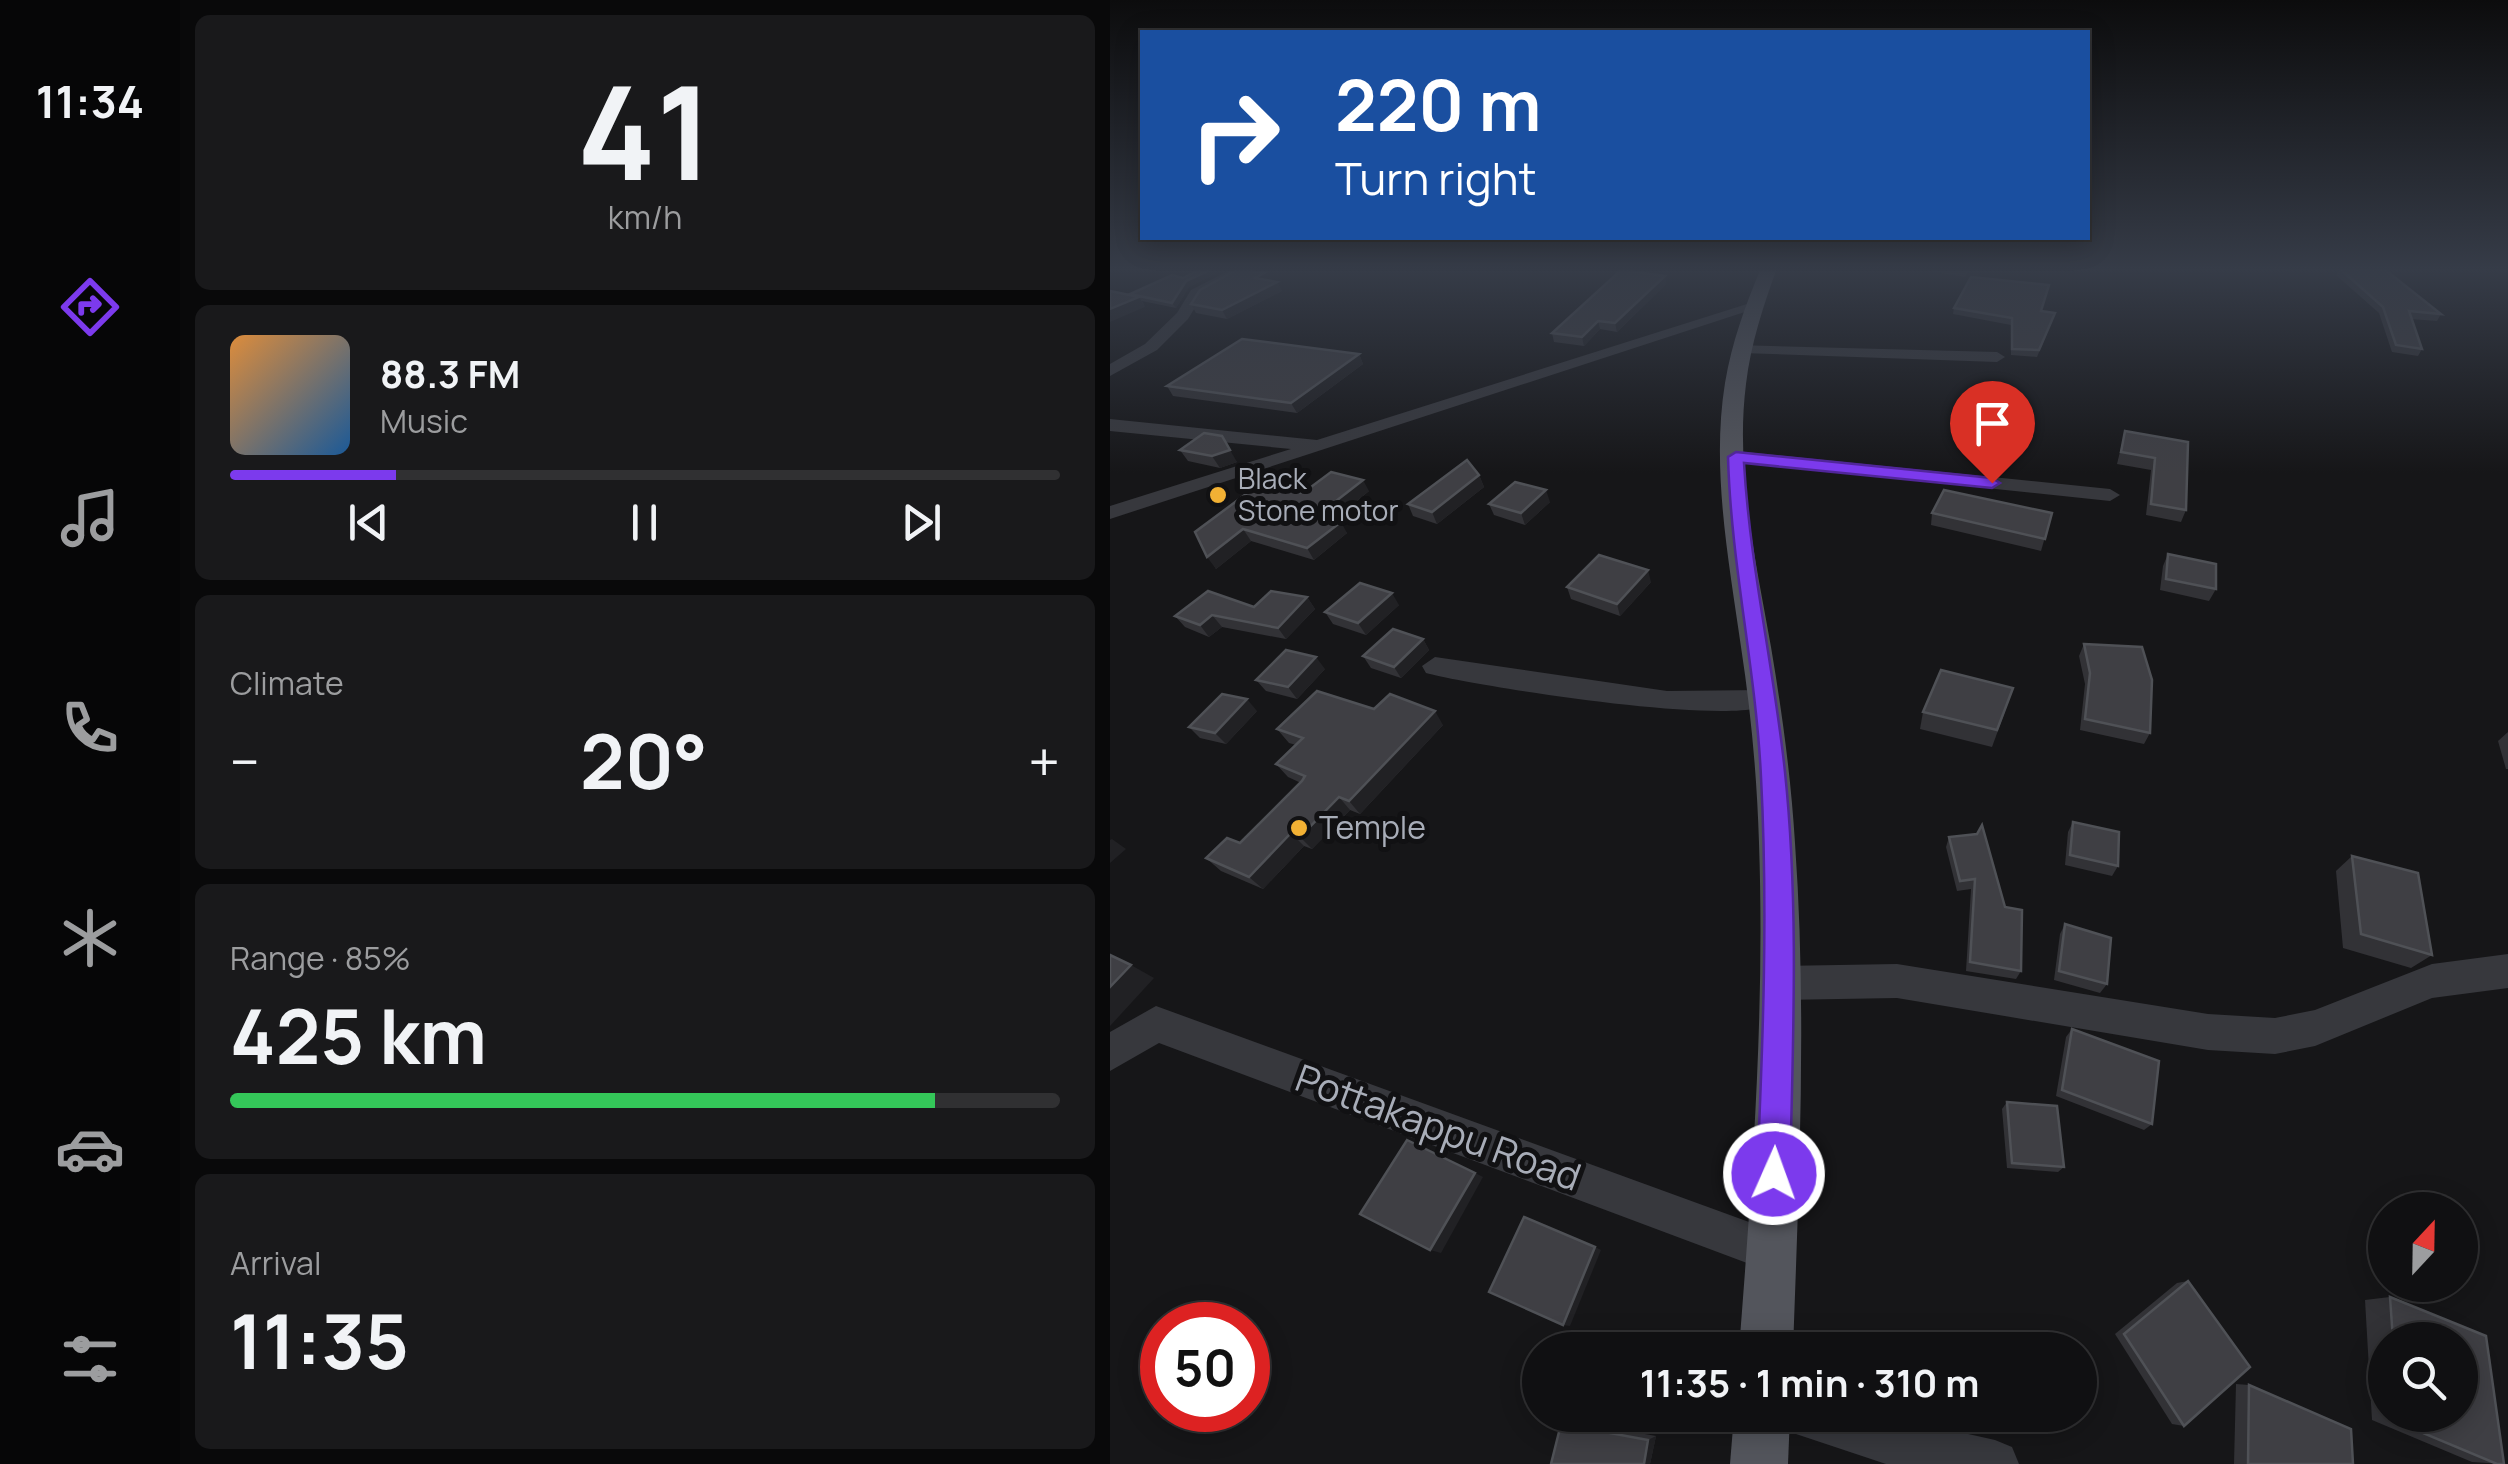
<!DOCTYPE html>
<html lang="en">
<head>
<meta charset="utf-8">
<style>
	body { margin:0; font-family:Manrope,sans-serif; background:#19191b; color:#f1f3f6; height:100vh; display:flex; flex-direction:column; font-size:38px; white-space:nowrap }
	* { box-sizing:border-box; margin:0 }
	p { font-size:32px; color:#9c9d9f }
	.icon { flex:none; width:55px; height:55px; fill:none; stroke:currentColor; stroke-width:2; stroke-linecap:round; stroke-linejoin:round }
	.map { position:relative; flex:1; overflow:hidden }
	.drawer { display:flex; flex-direction:column; gap:15px; padding:15px; background:#09090a; width:930px }
	.drawer>* { flex:none }
	.guide { position:absolute; left:30px; top:30px; width:950px; height:210px; border-radius:0px; box-shadow:0 5px 25px #0003,0 0 0 2px #303032; background:#1a4fa0; color:#fff; overflow:hidden }
	.needle { width:65px; rotate:22deg }
	.controls { position:absolute; left:1258px; top:1192px; display:grid; gap:20px }
	.controls a { display:grid; place-items:center; width:110px; height:110px; border-radius:50%; background:#101012; box-shadow:0 5px 25px #0003,0 0 0 2px #303032; font-size:50px }
	.speed { position:absolute; left:30px; top:1302px; display:flex; gap:20px; font-size:50px; font-weight:700; text-align:center }
	.speed>* { display:grid; place-content:center; width:130px; height:130px; border-radius:50%; background:#101012; box-shadow:0 5px 25px #0003,0 0 0 2px #303032; line-height:1 }
	.speed .limit { border:15px solid #d22; background:#fff; color:#111 }
	.pin { position:absolute; display:grid; place-items:center; width:85px; height:85px; color:#fff; margin:-102px -42px; border-radius:50% 50% 50% 0; rotate:-45deg; box-shadow:0 0 10px #0007 }
	.pin .icon { rotate:45deg }
	.me { position:absolute; width:110px; margin:-55px; rotate:2deg; stroke-linejoin:round; filter:drop-shadow(0 0 8px #0008) }
	.turn { display:flex; align-items:center; gap:35px; height:210px; padding:0 30px; font-size:45px }
	.turn .icon { width:130px; height:130px; stroke-width:2.5 }
	.turn b { display:block; font-size:70px; line-height:85px }
	.big { font-size:75px; font-weight:700; line-height:1.1 }
	.drawer .widget { flex:1; display:flex; flex-direction:column; justify-content:center; gap:15px; min-width:0; padding:0 35px; border-radius:15px; background:#19191b }
	.drawer .dial { align-items:center; gap:0 }
	.dial b { font-size:130px; line-height:1 }
	.song { display:flex; align-items:center; gap:30px }
	.cover { width:120px; height:120px; border-radius:15px; background:linear-gradient(135deg,hsl(30 70% 55%),hsl(210 70% 35%)) }
	.played { height:10px; border-radius:5px; background:linear-gradient(90deg,#7c3aed 20%,#303032 20%) }
	.keys { display:flex; justify-content:space-around; direction:ltr }
	.heat { display:flex; justify-content:space-between; align-items:center; font-size:55px; direction:ltr }
	.charge { height:15px; border-radius:8px; background:linear-gradient(90deg,#34c759 85%,#303032 0) }
	.trip { position:absolute; left:412px; top:1332px; width:575px; height:100px; border-radius:50px; background:#101012; box-shadow:0 5px 25px #0003,0 0 0 2px #303032; font-weight:700; line-height:100px; text-align:center }
	main { display:flex; flex:1; min-height:0 }
	.tab-bar { display:flex; flex-direction:column; width:180px; justify-content:space-around; align-items:center; background:#060607; color:#9c9d9f }
	.tab-bar .icon { width:70px; height:70px }
	.tab-bar .selected { color:#7c3aed }
	.tab-bar b { font-size:45px; color:#f1f3f6 }
	.map>svg:first-child { display:block }
	.lines { fill:none; stroke-linecap:round; stroke-linejoin:round }
	.minor { fill:#37383d; fill-rule:evenodd }
	.major { fill:#53555c; fill-rule:evenodd }
	.wall { fill:#323236; fill-rule:evenodd }
	.shaded-wall { fill:#212124 }
	.building { fill:#3f3f44; stroke:#4f5156; stroke-width:2.5 }
	.route { fill:#7c3aed; stroke:#51269a; stroke-width:2.5 }
	.poi-dot { fill:#f2b134; stroke:#111113; stroke-width:4 }
	.labels { text-anchor:middle; stroke-width:10; stroke-linejoin:round; paint-order:stroke }
	.far-poi-label { font-size:28px; fill:#a8adb8; stroke:#111113; text-anchor:start }
	.poi-label { font-size:32px; fill:#a8adb8; stroke:#111113; text-anchor:start }
	.near-street-label { font-size:38px; fill:#a8adb8; stroke:#111113 }
</style>
</head>
<body>
<main>
<nav class="tab-bar">
<b>11:34</b>
<svg class="icon selected" aria-label="directions" viewBox="0 0 24 24"><path d="M12 3l9 9-9 9-9-9zM9 14v-3h6M13 9l2 2-2 2"/></svg>
<svg class="icon" aria-label="music" viewBox="0 0 24 24"><path d="M9 18V5l10-2v13"/><circle cx="6" cy="18" r="3"/><circle cx="16" cy="16" r="3"/></svg>
<svg class="icon" aria-label="phone" viewBox="0 0 24 24"><path d="M5 4h4l2 5-3 2q2 4 5 5l2-3 5 2v4C11 20 4 13 5 4z"/></svg>
<svg class="icon" aria-label="climate" viewBox="0 0 24 24"><path d="M12 3v18M4 7l16 10M4 17L20 7"/></svg>
<svg class="icon" aria-label="car" viewBox="0 0 24 24"><path d="M5 17H2v-5l4-1 3-4h7l3 4 3 1v5h-3M9 17h6M6 11h13"/><circle cx="7" cy="17" r="2"/><circle cx="17" cy="17" r="2"/></svg>
<svg class="icon" aria-label="filters" viewBox="0 0 24 24"><path d="M4 7h16M4 17h16"/><circle cx="9" cy="7" r="2"/><circle cx="15" cy="17" r="2"/></svg>
</nav>
<section class="drawer">
<div class="widget dial"><b>41</b><p>km/h</p></div>
<div class="widget">
<div class="song"><i class="cover"></i><div><b>88.3 FM</b><p>Music</p></div></div>
<div class="played"></div>
<div class="keys"><svg class="icon" aria-label="previous" viewBox="0 0 24 24"><path d="M18 5L8 12l10 7zM5 5v14"/></svg><svg class="icon" aria-label="pause" viewBox="0 0 24 24"><path d="M8 5v14M16 5v14"/></svg><svg class="icon" aria-label="next" viewBox="0 0 24 24"><path d="M6 5l10 7-10 7zM19 5v14"/></svg></div>
</div>
<div class="widget"><p>Climate</p>
<div class="heat"><a>−</a><b class="big">20°</b><a>+</a></div>
</div>
<div class="widget"><p>Range · 85%</p><b class="big">425 km</b><div class="charge"></div></div>
<div class="widget"><p>Arrival</p><b class="big">11:35</b></div>
</section>
<div class="map">
<svg width="1398" height="1464" viewBox="0 0 1398 1464">
	<rect width="100%" height="100%" fill="#161618"/>
	<g class="lines">
		<!-- minor -->
		<g class="minor">
			<path d="M124,268H142L92,296L78,319L47,350L0,376V364L35,344L67,313L81,290Z"/>
			<path d="M637,304L650,307L0,519V506L181,449L0,431V419L207,440Z"/>
			<path d="M626,345L887,352L895,357L887,362L632,353L624,348Z"/>
			<path d="M626,451L1000,489L1010,495L1000,501L619,461V453Z"/>
			<path d="M325,657L557,691L653,690L666,700C648,732 359,685 316,673L312,666Z"/>
			<path d="M1398,954V988L1322,998L1205,1046L1165,1054L1098,1050L787,998L670,1000L658,995L653,983L658,971L670,966L787,964L1098,1014L1165,1018L1205,1010L1322,964Z"/>
			<path d="M46,1006L661,1230L676,1236L682,1251L676,1266L661,1272L49,1043L0,1071V1032Z"/>
			<path d="M673,1415H773L885,1440L902,1447L909,1464H776L680,1432Z"/>
		</g>
		<!-- major -->
		<g class="major">
			<path d="M651,268H667C653,307 641,343 636,384C625,471 646,562 661,647C672,712 681,777 685,843C697,1011 689,1181 683,1350H629C642,1182 655,1012 649,843C647,777 641,712 631,647C619,562 601,469 615,383C622,342 635,306 651,268Z"/>
			<path d="M624,1415H680L678,1464H620Z"/>
		</g>
	</g>
	<!-- wall -->
	<g class="wall">
		<path d="M808,268H861L855,277L808,269Z"/>
		<path d="M1230,269L1331,314L1327,321L1301,319L1312,349L1308,356L1282,352L1269,313L1226,275Z"/>
		<path d="M105,274L79,287L66,308L32,301L35,307L20,295L73,278Z"/>
		<path d="M555,276L556,284L507,332L490,329L474,346L444,342L442,333Z"/>
		<path d="M158,280L167,282L172,291L117,319L86,313L81,304Z"/>
		<path d="M844,308L931,311L943,319L927,357L901,355V325L843,314Z"/>
		<path d="M249,354L253,364L187,413L63,396L57,386Z"/>
		<path d="M1015,431L1078,442L1076,510L1071,522L1036,515L1041,470L1007,464Z"/>
		<path d="M94,433L127,462L110,468L78,461L70,450Z"/>
		<path d="M369,475L374,487L327,524L303,516L298,504Z"/>
		<path d="M259,491L224,520L237,533L204,560L141,541L106,569L85,532L193,493Z"/>
		<path d="M440,502L415,525L384,515L379,504Z"/>
		<path d="M822,513H942L931,551L821,525Z"/>
		<path d="M1058,554L1106,589L1099,601L1050,590L1053,566Z"/>
		<path d="M541,582L510,616L461,599L457,587Z"/>
		<path d="M197,597L205,609L176,639L112,627L99,637L75,627L65,616L144,607Z"/>
		<path d="M289,605L256,635L223,624L215,612Z"/>
		<path d="M313,639L319,650L291,678L261,668L253,656Z"/>
		<path d="M974,644L1040,733L1034,744L970,730L975,684L969,656Z"/>
		<path d="M215,669L187,699L156,691L146,680Z"/>
		<path d="M897,706L882,747L810,729L813,712Z"/>
		<path d="M264,709L333,725L250,814L240,810L202,849L194,846L153,889L111,871L96,858L130,843L191,783L178,777L166,764L186,745L179,743L167,729Z"/>
		<path d="M147,711L116,744L90,738L79,727Z"/>
		<path d="M1398,732V769H1396L1388,741Z"/>
		<path d="M963,822L1008,866L1002,876L955,865L958,832Z"/>
		<path d="M867,834L911,971L906,979L856,971L861,889L847,891L836,847L839,837Z"/>
		<path d="M1242,856L1322,955L1301,968L1233,948L1226,871Z"/>
		<path d="M955,924L997,984L990,993L944,980L950,934Z"/>
		<path d="M962,1029L1042,1124L1034,1130L946,1096L956,1037Z"/>
		<path d="M897,1102L954,1167L948,1172L897,1168L892,1109Z"/>
		<path d="M1078,1281L1074,1426L1062,1424L1005,1334L1067,1283Z"/>
		<path d="M1280,1297L1376,1336L1394,1464L1362,1462L1262,1420L1255,1300ZM1275,1340H1350V1415H1275Z"/>
		<path d="M1126,1384L1139,1385L1243,1464H1124Z"/>
		<path d="M462,1421L546,1436L540,1464L451,1424Z"/>
	</g>
	<!-- shaded-wall -->
	<g class="shaded-wall">
		<path d="M102,269L105,274L79,287L66,308L62,303L76,281Z"/>
		<path d="M555,276L556,284L507,332L505,323Z"/>
		<path d="M167,282L172,291L117,319L112,310Z"/>
		<path d="M29,297L35,307L0,322V309Z"/>
		<path d="M488,321L490,329L474,346L472,337Z"/>
		<path d="M249,354L253,364L187,413L181,403Z"/>
		<path d="M112,436L127,462L110,468L102,456Z"/>
		<path d="M369,475L374,487L327,524L322,512Z"/>
		<path d="M253,480L259,491L215,527L208,515Z"/>
		<path d="M436,490L440,502L415,525L411,513Z"/>
		<path d="M231,522L237,533L204,560L197,548Z"/>
		<path d="M133,529L141,541L106,569L97,557Z"/>
		<path d="M538,570L541,582L510,616L507,604Z"/>
		<path d="M282,593L289,605L256,635L248,623Z"/>
		<path d="M197,597L205,609L176,639L168,628Z"/>
		<path d="M102,615L112,627L99,637L90,625Z"/>
		<path d="M313,639L319,650L291,678L284,667Z"/>
		<path d="M206,657L215,669L187,699L178,687Z"/>
		<path d="M137,699L147,711L116,744L105,733Z"/>
		<path d="M325,711L333,725L250,814L239,801Z"/>
		<path d="M229,797L240,810L202,849L190,837Z"/>
		<path d="M181,833L194,846L153,889L139,877Z"/>
		<path d="M2,839L16,849L0,863V840Z"/>
		<path d="M21,965L44,978L0,1026V987Z"/>
		<path d="M365,1173L373,1177L331,1253L320,1250Z"/>
		<path d="M485,1247L491,1250L460,1326L453,1325Z"/>
		<path d="M546,1436L540,1464H534L538,1440Z"/>
	</g>
	<!-- building -->
	<g class="building">
		<path d="M93,268L102,269L76,281L62,303L20,294L62,275L73,278Z"/>
		<path d="M1273,268L1331,314L1299,311L1312,349L1286,345L1273,307L1230,269Z"/>
		<path d="M128,269L154,273L145,278L167,282L112,310L81,304L90,290Z"/>
		<path d="M511,270L555,276L505,323L488,321L472,337L442,333Z"/>
		<path d="M861,277L939,285L931,311L945,313L929,350L902,349V318L844,308Z"/>
		<path d="M0,291L29,297L0,309Z"/>
		<path d="M132,339L249,354L181,403L57,386Z"/>
		<path d="M1015,431L1078,442L1076,510L1041,504L1045,458L1011,452Z"/>
		<path d="M94,433L112,436L120,450L102,456L70,450Z"/>
		<path d="M357,460L369,475L322,512L298,504Z"/>
		<path d="M221,472L253,480L208,515L231,522L197,548L133,529L97,557L85,532L148,485L193,493Z"/>
		<path d="M405,482L436,490L411,513L379,504Z"/>
		<path d="M834,490L942,513L935,539L822,513Z"/>
		<path d="M1058,554L1106,564V589L1056,579Z"/>
		<path d="M489,555L538,570L507,604L457,587Z"/>
		<path d="M250,583L282,593L248,623L215,612Z"/>
		<path d="M98,591L144,607L161,591L197,597L168,628L102,615L90,625L65,616Z"/>
		<path d="M283,629L313,639L284,667L253,656Z"/>
		<path d="M974,644L1032,647L1042,680L1040,733L975,719L980,673Z"/>
		<path d="M176,650L206,657L178,687L146,680Z"/>
		<path d="M831,670L903,688L887,730L813,712Z"/>
		<path d="M207,691L264,709L280,694L325,711L239,801L229,797L190,837L181,833L139,877L96,858L117,838L130,843L192,781L195,776L166,764L193,738L167,729Z"/>
		<path d="M112,694L137,699L105,733L79,727Z"/>
		<path d="M963,822L1009,832L1008,866L960,855Z"/>
		<path d="M872,825L895,907L912,910L911,971L860,962L865,879L850,881L839,837L867,834Z"/>
		<path d="M1242,856L1308,873L1322,955L1251,934Z"/>
		<path d="M955,924L1001,938L997,984L949,971Z"/>
		<path d="M0,955L21,965L0,987Z"/>
		<path d="M962,1029L1049,1061L1042,1124L952,1090Z"/>
		<path d="M897,1102L947,1106L954,1167L902,1163Z"/>
		<path d="M297,1140L365,1173L320,1250L250,1214Z"/>
		<path d="M414,1217L485,1247L453,1325L379,1292Z"/>
		<path d="M1078,1281L1140,1367L1074,1426L1014,1334Z"/>
		<path d="M1280,1297L1376,1336L1394,1464H1387L1289,1423V1415H1350V1340H1283Z"/>
		<path d="M1139,1385L1241,1429L1243,1464H1138Z"/>
		<path d="M451,1424L538,1440L534,1464H441Z"/>
	</g>
	<!-- sky -->
	<linearGradient id="sky" x2="0" y2="1"><stop stop-color="#0c0c0d"/><stop offset="0.57" stop-color="#363c48"/><stop offset="1" stop-color="#363c48" stop-opacity="0"/></linearGradient>
	<rect width="1398" height="473" fill="url(#sky)"/>
	<!-- route -->
	<path class="route" d="M626,452L882,478L890,483L882,488L634,463C640,567 664,668 675,772C689,905 683,1041 680,1174L676,1186L664,1191L652,1186L647,1174C653,1042 658,910 651,777C646,670 621,565 618,457Z"/>
	<!-- markers -->
	<g class="poi-dot">
		<circle cx="108" cy="495" r="10"/>
		<circle cx="189" cy="828" r="10"/>
	</g>
	<g class="labels">
		<!-- far-poi labels -->
		<g class="far-poi-label">
			<text x="128" y="489">Black<tspan x="128" dy="32">Stone motor</tspan></text>
		</g>
		<!-- poi labels -->
		<g class="poi-label">
			<text x="209" y="839">Temple</text>
		</g>
		<!-- near-street labels -->
		<g class="near-street-label">
			<text transform="translate(328 1128) rotate(20)" y="13">Pottakappu Road</text>
		</g>
	</g>
</svg>
<div class="controls">
<a><svg class="needle" viewBox="-14 -14 28 28"><path d="M0-13l5 13h-10z" fill="#e53935"/><path d="M0 13l5-13h-10z" fill="#9c9d9f"/></svg></a>
<a><svg class="icon" aria-label="search" viewBox="0 0 24 24"><circle cx="10" cy="10" r="6"/><path d="M15 15l6 6"/></svg></a>
</div>
<div class="speed"><div class="limit">50</div></div>
<div class="pin" style="left:882px;top:483px;background:#d93025"><svg class="icon" aria-label="arrive" viewBox="0 0 24 24"><path d="M6 21V4h12l-3 4 3 4H6"/></svg></div>
<svg class="me" style="left:664px;top:1174px" viewBox="-20 -20 40 40"><circle r="17" fill="#7c3aed" stroke="#fff" stroke-width="3"/><path d="M0-11L8 9 0 5-8 9z" fill="#fff"/></svg>
<div class="trip">11:35 · 1 min · 310 m</div>
<div class="guide">
<div class="turn"><svg class="icon" aria-label="right" viewBox="0 0 24 24"><path d="M7 20v-9h11M14 6l5 5-5 5"/></svg><div><b>220 m</b>Turn right</div></div>
</div>
</div>
</main>
</body>
</html>
